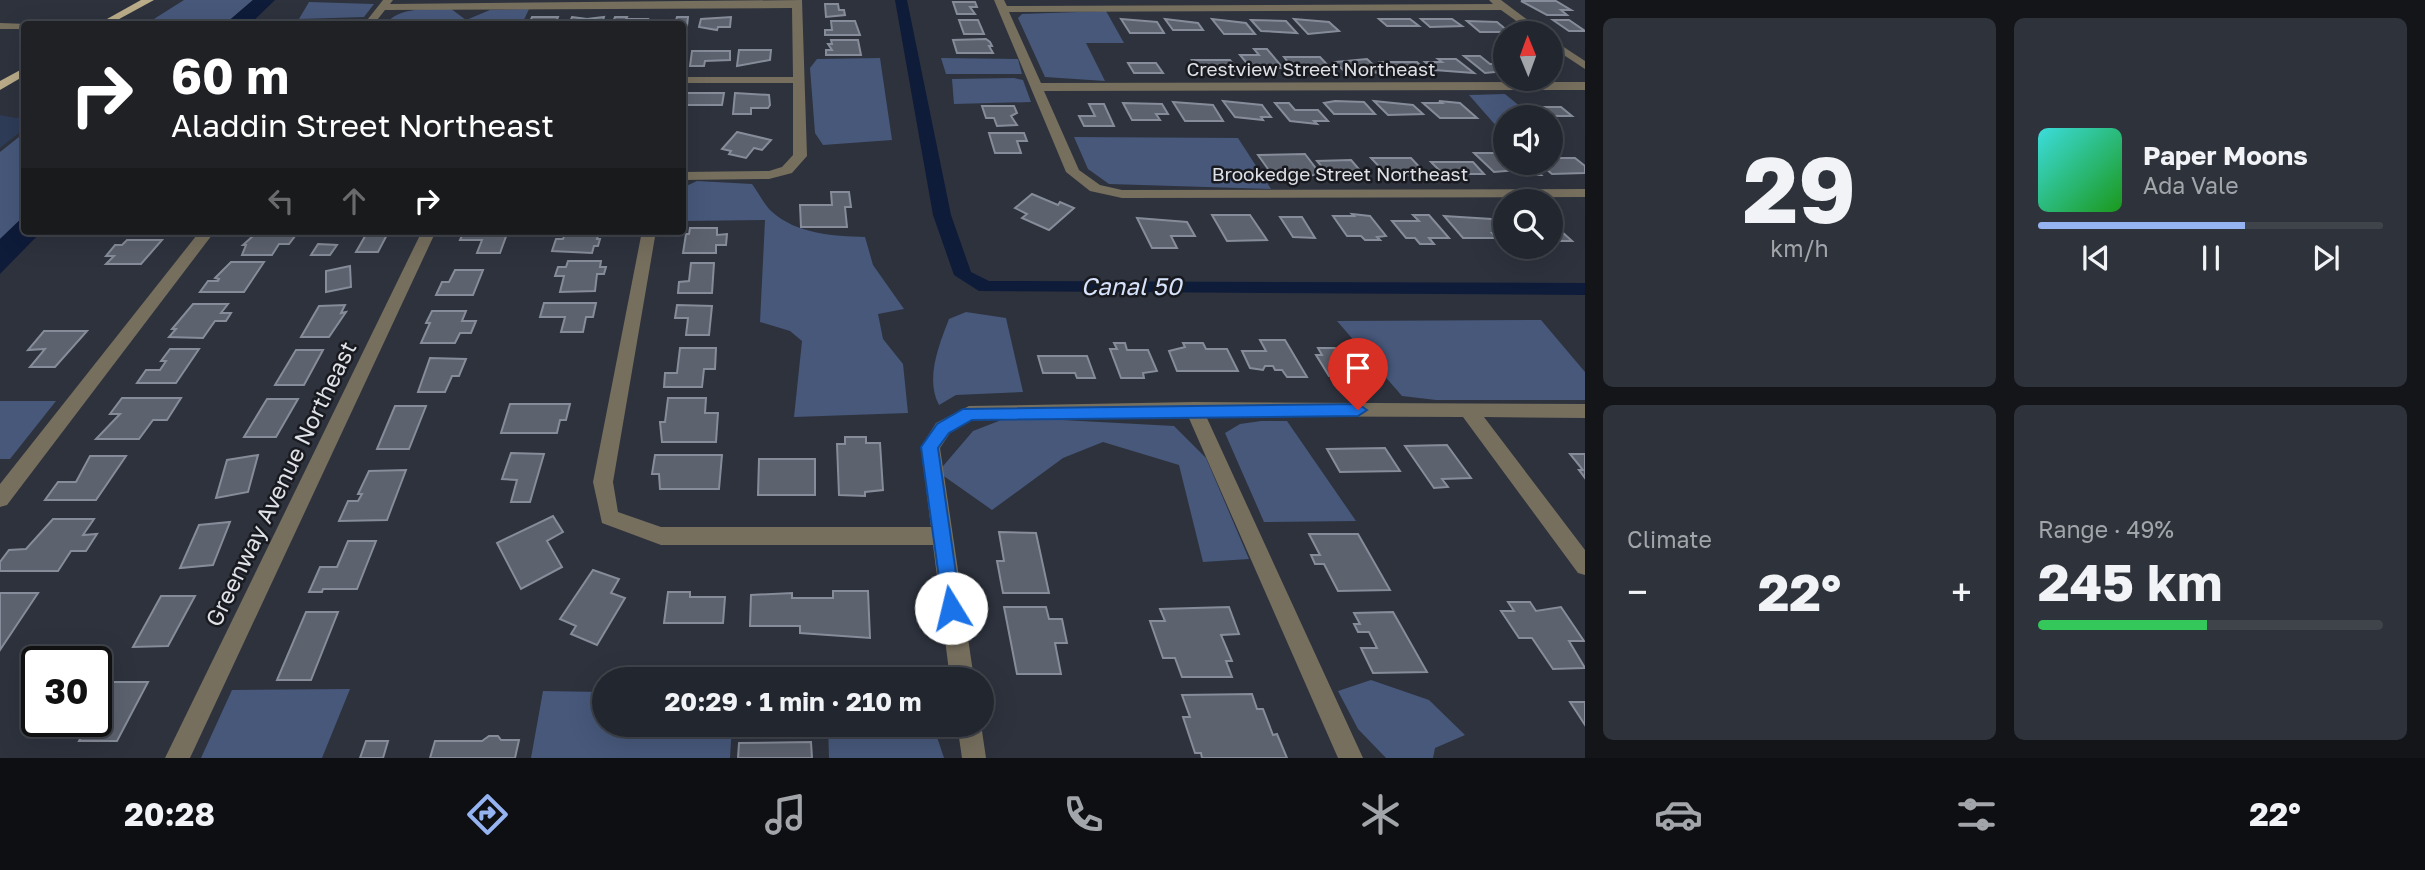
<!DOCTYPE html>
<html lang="en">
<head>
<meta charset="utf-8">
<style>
	body { margin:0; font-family:"Golos Text",sans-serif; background:#2e323a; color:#f1f3f6; height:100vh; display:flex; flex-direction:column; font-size:26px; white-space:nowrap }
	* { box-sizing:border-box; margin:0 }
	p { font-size:23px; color:#a2a5aa }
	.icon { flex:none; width:38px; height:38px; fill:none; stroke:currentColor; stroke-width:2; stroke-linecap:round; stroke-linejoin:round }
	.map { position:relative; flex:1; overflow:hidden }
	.drawer { display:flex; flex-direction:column; gap:18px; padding:18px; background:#131519; width:840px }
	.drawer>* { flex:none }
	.guide { position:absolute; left:21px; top:21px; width:665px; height:214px; border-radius:7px; box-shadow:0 7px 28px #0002,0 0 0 2px #3f434a; background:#202124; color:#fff; overflow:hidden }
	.needle { width:46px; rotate:359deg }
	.fabs { position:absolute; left:1493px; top:21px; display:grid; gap:14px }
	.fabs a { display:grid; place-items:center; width:70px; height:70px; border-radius:50%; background:#22262e; box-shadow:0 7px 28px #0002,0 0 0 2px #3f434a; font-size:35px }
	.speed { position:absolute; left:21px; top:646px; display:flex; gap:14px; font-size:35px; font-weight:700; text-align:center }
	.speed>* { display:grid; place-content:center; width:91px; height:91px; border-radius:50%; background:#22262e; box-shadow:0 7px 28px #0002,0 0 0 2px #3f434a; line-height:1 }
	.speed .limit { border:4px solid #111; border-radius:10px; background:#fff; color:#111 }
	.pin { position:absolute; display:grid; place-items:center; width:60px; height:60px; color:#fff; margin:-72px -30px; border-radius:50% 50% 50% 0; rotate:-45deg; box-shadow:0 0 7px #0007 }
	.pin .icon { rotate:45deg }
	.me { position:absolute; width:77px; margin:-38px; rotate:351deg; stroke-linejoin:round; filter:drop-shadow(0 0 5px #0008) }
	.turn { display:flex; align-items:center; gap:24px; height:147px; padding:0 35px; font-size:32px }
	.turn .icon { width:91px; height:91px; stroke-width:2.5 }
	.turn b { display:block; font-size:49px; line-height:60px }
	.lanes { display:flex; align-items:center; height:66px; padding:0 35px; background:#0003; justify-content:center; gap:35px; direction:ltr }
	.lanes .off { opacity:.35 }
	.big { font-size:52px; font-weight:700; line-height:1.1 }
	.drawer .widget { flex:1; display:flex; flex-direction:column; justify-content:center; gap:10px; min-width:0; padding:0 24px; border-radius:10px; background:#2e323a }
	.drawer .dial { align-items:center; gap:0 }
	.dial b { font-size:91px; line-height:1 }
	.song { display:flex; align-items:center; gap:21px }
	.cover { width:84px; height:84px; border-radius:10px; background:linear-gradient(135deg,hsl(180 70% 55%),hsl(120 70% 35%)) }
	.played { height:7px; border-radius:4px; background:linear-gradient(90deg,#95b2f1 60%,#3f434a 60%) }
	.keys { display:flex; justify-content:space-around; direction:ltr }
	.heat { display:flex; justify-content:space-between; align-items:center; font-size:38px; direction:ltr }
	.charge { height:10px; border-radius:5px; background:linear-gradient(90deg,#34c759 49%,#3f434a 0) }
	.drawer .tiles { flex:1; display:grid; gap:18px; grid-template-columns:repeat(2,1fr) }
	.trip { position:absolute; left:592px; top:667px; width:402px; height:70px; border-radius:35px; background:#22262e; box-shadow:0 7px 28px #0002,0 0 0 2px #3f434a; font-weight:700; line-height:70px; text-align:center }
	.dock { display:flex; height:112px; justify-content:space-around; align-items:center; background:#0e0f12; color:#a2a5aa }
	.dock .icon { width:49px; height:49px }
	.dock .on { color:#95b2f1 }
	.dock b { font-size:32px; color:#f1f3f6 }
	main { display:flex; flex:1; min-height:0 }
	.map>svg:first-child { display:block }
	.green { fill:#2f3c58 }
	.forest { fill:#47587b }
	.water { fill:#0e1b39 }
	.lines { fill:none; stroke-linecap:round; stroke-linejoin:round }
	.canal { fill:#0e1b39; fill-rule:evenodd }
	.building { fill:#5c626e; stroke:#868c99; stroke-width:2 }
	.minor { fill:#766f5e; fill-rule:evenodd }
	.major { fill:#baac88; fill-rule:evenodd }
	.route { fill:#1a73e8; stroke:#114b97; stroke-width:2 }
	.labels { text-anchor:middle; stroke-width:5; stroke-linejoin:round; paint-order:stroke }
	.far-street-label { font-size:19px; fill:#dee2e8; stroke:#181a1f }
	.street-label { font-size:23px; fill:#dee2e8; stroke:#181a1f }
	.water-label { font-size:24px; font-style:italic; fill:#d7e3fc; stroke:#181a1f }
</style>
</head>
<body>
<main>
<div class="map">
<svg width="1585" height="758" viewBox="0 0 1585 758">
	<rect width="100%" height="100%" fill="#2d323d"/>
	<!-- green -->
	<path class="green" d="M0,115L16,118L24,116V129L0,148Z"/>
	<!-- forest -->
	<g class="forest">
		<path d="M184,0H253L225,24H146Z"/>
		<path d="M309,2L374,4L364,17L299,19Z"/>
		<path d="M450,8L466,20L490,10L529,9L522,24H386C399,6 429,10 450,8Z"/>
		<path d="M1106,11L1124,43H1086L1105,81L1045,77L1018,18L1022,14Z"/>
		<path d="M880,58L892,140L823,145L815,133L810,68L817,59Z"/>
		<path d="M941,58L1018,59L1022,74H946Z"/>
		<path d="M1014,78L1023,80L1031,102L954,104L952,79Z"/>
		<path d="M1505,94L1533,117H1505V136L1469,95Z"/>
		<path d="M24,133V216L0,239V152Z"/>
		<path d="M1074,137L1238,138L1271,189L1109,184L1088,169Z"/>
		<path d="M697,181L752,184C758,192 764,204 771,211C796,234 833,236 865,237L873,265L904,309L878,314L883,339L903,364L908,413L794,417L802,341L790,331L760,322L765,220L683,221L682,188Z"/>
		<path d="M966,312L1006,318L1023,392L956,395L939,405C925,379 939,345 949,319Z"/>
		<path d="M1541,320L1585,372V400H1436L1402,396L1337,321Z"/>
		<path d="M0,401H56L10,459H0Z"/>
		<path d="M1009,417L1174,426L1206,458L1249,559L1203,562L1179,465L1103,442L1063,458L992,510L938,472L973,431Z"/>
		<path d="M1261,421H1287L1356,521L1264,522L1225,433L1240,424Z"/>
		<path d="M1371,680L1429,700L1465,735L1435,748L1433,758H1386L1358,729L1338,691Z"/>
		<path d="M350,689L322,758H201L232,690Z"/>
		<path d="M543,691L604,692V724L732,725L730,758H531Z"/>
		<path d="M828,725H933L944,758H829Z"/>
	</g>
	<!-- water -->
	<g class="water">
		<path d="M253,0H275L250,24H225Z"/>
		<path d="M24,216V231H42L0,274V239Z"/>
	</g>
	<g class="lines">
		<!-- canal -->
		<path class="canal" d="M895,0H907L951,215L971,272L989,281L1585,283V295L979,291L954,275L933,215Z"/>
	</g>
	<!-- building -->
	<g class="building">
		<path d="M1521,1H1556L1571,10H1561L1567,15H1547Z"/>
		<path d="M953,2H975L977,7H970L975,14H957Z"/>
		<path d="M825,4H838L839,10H844L845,15L826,17Z"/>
		<path d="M532,17H558L555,24H529Z"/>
		<path d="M572,17L587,19L604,17L602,24H569Z"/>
		<path d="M615,17H627L626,19H648L646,24H612Z"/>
		<path d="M677,17H688L687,26L658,24L659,20H676Z"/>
		<path d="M731,17L730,27H718L717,30L699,27L701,19Z"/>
		<path d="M1121,19L1157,22L1164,33H1130Z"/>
		<path d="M1165,19L1198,23L1203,30H1173Z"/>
		<path d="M1212,19L1246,23L1255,34H1224Z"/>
		<path d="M1294,19L1329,22L1339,31L1308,34Z"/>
		<path d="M1379,19H1410L1419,26H1387Z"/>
		<path d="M1421,19H1452L1462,26L1430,27Z"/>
		<path d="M959,20H978L984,34H964Z"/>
		<path d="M1251,20L1286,21L1297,33L1261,31Z"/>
		<path d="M1553,20H1569L1585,31H1569Z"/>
		<path d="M831,21H855L860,35H825V30H832Z"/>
		<path d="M1467,21L1497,22L1509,32H1480Z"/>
		<path d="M986,39L990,42L992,46H989L993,53H957L953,40Z"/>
		<path d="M831,40H858L861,55H826V50H832L828,44H832Z"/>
		<path d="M1254,49H1267L1283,68L1265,67L1269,72H1254L1240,55H1259Z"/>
		<path d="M739,50H771L770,60L737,66Z"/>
		<path d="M692,51H730V60L705,61L704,66H690Z"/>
		<path d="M1464,56H1480L1490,64H1505V71L1485,73Z"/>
		<path d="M1284,57H1320L1334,72H1319L1313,65L1292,67Z"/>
		<path d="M1367,59L1382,73L1343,70L1335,62Z"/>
		<path d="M1438,59H1456L1474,73L1434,70L1425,62H1442Z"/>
		<path d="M1192,60H1230L1239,71L1201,72Z"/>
		<path d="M1380,62H1417L1429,74L1389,71Z"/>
		<path d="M1128,63H1156L1163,73H1134Z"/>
		<path d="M687,93H724L722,105H685Z"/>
		<path d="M735,93L769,95L770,105L768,108H751V114H733Z"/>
		<path d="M1223,101L1262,105L1271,117H1261L1263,120L1235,117Z"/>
		<path d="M1335,101L1364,102L1375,114H1334L1324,103Z"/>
		<path d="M1374,101L1413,105L1423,114L1388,115Z"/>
		<path d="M1439,101L1460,103L1477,118H1440L1423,103H1442Z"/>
		<path d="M1173,102L1213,105L1223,121H1185Z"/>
		<path d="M1123,103L1162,104L1168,114H1156L1160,120H1132Z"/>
		<path d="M1275,103H1289L1295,110H1318L1328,121H1314L1317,124L1290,121Z"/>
		<path d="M1089,104H1104L1114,126H1084L1079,116H1095Z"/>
		<path d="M982,106H1014L1017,113L1011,116L1017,125L997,126L994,118H986Z"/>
		<path d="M1543,107H1561L1572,116H1537L1527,108Z"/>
		<path d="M737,132L771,140L762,150L754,148L746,158L729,154L731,151L722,149Z"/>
		<path d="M989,133H1024L1027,141H1017L1021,153H995Z"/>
		<path d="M1474,153H1496L1505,157V163H1527L1541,175H1524L1518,170L1494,172Z"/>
		<path d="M1305,154L1321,175L1273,176L1258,155Z"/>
		<path d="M1371,158H1411L1426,174L1387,175Z"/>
		<path d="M1550,158H1575L1585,166V173L1552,174L1539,163L1554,162Z"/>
		<path d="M1351,160L1364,175H1329L1317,161Z"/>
		<path d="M1431,162H1473L1484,174H1443Z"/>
		<path d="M831,192H849L851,207H845L847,227H801L800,205H832Z"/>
		<path d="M1032,194L1058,205L1060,202L1074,208L1049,230L1022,218L1027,214L1015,208Z"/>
		<path d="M1352,214L1370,216L1386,236L1377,237L1380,240H1365L1361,236H1347L1333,216H1354Z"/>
		<path d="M1212,215H1250L1267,240L1227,241Z"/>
		<path d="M1413,215H1429L1449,238H1429L1434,244H1420L1415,238H1406L1392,221H1419Z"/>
		<path d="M1444,216L1492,219L1505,233H1492L1496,238H1463Z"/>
		<path d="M1280,217H1302L1315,238L1293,237Z"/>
		<path d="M1137,218L1187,222L1195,236H1171L1177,248H1152Z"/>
		<path d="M1550,221L1572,241H1550Z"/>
		<path d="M690,228H717V235L727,234L726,245H716V253H683L686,234H689Z"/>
		<path d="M244,231H289L288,235L295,236L289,244H279L272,255H242L246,245H243L254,235H241Z"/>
		<path d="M368,231H389L378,252H356Z"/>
		<path d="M464,231H508L500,253H477L482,240H460Z"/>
		<path d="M566,231H614L613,236H598L597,239H600L598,246H594L592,253L552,251L556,239H563Z"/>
		<path d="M127,240H162L141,264H106L114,256H106L115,245H122Z"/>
		<path d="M318,244L337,245L330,255H311Z"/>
		<path d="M568,261H601L600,267H606L604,274H597L595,291L560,292L564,276H555L558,267H566Z"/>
		<path d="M231,262H264L244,292H200L208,281H218L219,279L215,278Z"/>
		<path d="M691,263H714L712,293H678L679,282L689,281Z"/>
		<path d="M350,266L351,287L326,292V271Z"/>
		<path d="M455,270H483L473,295H436L442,282H449Z"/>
		<path d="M544,303H596L593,317H586L583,332H561L565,317H540Z"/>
		<path d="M193,304H228L221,313H231L226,321H215L203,338L169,337L176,329H172Z"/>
		<path d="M345,305L341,313L346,312L329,337H301L319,306Z"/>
		<path d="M677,305L712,306L709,335H686L688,318H675Z"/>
		<path d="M432,311H466L462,321H476L471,333H460L455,343H421L430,323H426Z"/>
		<path d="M44,331H87L55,367H30L45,349L28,350Z"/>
		<path d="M1260,340H1285L1307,377H1287L1282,370H1275L1273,366H1265L1263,370L1250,368L1242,351H1266Z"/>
		<path d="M1114,343H1125L1127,350H1148L1157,371L1143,373L1144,378H1121L1110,349H1117Z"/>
		<path d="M1183,343H1203L1206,349H1227L1238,371H1177L1169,351L1185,347Z"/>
		<path d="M680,348H716L715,369H704L702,387H664L665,373H677Z"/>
		<path d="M1318,348H1335L1339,354H1359L1373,376H1329L1316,355H1322Z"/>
		<path d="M170,349H199L176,383H137L146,370H160L166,361H161Z"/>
		<path d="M296,350H323L304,385H275Z"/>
		<path d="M1038,356H1087L1095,378H1077L1075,373H1043Z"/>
		<path d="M430,358L466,359L459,376H452L445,392H418Z"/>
		<path d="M122,398H181L167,420H153L139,439H96L120,414H110Z"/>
		<path d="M668,398H706L705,413H718L716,442H662L660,422H665Z"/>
		<path d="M267,399H298L276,437H244Z"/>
		<path d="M510,404H570L566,420H560L557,433H501Z"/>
		<path d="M395,406H426L409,449H377Z"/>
		<path d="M845,437H866V443H880L883,490L865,492V496L839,495L837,444H845Z"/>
		<path d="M1447,445L1471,478L1442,479L1448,487L1434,488L1405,446Z"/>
		<path d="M1385,448L1400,471L1340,472L1327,449Z"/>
		<path d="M511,453L544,454L530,502H511L517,480L502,479Z"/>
		<path d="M1570,454H1585V478L1579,470H1583Z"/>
		<path d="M258,455L248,492L216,498L227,460Z"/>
		<path d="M655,455H722L719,489H660L659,474H652Z"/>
		<path d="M90,456H126L96,500H45L58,482H76Z"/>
		<path d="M759,459H815V495H758Z"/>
		<path d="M406,470L387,520L339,521L348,501H358L362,494H358L369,471Z"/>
		<path d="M553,516L563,532L547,541L562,567L521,589L497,543Z"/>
		<path d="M53,519H94L83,535L97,534L86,551H71L58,571H0V562L9,550L26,549Z"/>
		<path d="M230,522L213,565L180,568L199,525Z"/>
		<path d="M999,532L1036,533L1049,593H1003L997,561H1004Z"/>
		<path d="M1309,534H1358L1390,590L1338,591L1324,564H1315L1311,555H1320Z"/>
		<path d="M348,541H376L357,589H323L322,592H309L320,567H337Z"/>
		<path d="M593,570L619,579L611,593L625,598L597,645L571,634L576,626L560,619Z"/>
		<path d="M833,591H868L870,638L800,633V626H750L751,595L792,593V598H833Z"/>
		<path d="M668,592H690V597H725L723,623H664Z"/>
		<path d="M0,593H38L0,650Z"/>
		<path d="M161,596H195L168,646L133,647Z"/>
		<path d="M1508,602H1530L1536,611L1561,607L1584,641H1569L1585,668L1553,669L1532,638H1519L1501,611H1514Z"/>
		<path d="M1004,607H1046L1049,619H1062L1067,643H1055L1061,674H1017Z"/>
		<path d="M1229,607L1239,634L1221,635L1232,661H1226L1232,677H1182L1175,658H1163L1150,621H1165L1160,609Z"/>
		<path d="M306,612H338L311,680H277Z"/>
		<path d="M1393,612L1427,672L1373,673L1361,648H1377L1369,632H1358L1354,624H1360L1354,613Z"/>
		<path d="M113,682H148L117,741H79L90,721H96V711Z"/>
		<path d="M1252,694L1257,709H1263L1273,735L1277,734L1287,758H1202L1201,753H1195L1183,717H1190L1182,695Z"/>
		<path d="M1570,702H1585V725Z"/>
		<path d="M489,736H498L501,740H519L515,758H430L435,741H482Z"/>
		<path d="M366,741H388L383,758H360Z"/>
		<path d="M811,742L812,758H738L739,743Z"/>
	</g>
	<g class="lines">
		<!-- minor -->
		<g class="minor">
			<path d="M383,0H393L390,4L802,0L807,156L792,173L769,179L682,180V172L769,171L782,167L793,155V83H682V77H793L792,8L385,10L374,24H364Z"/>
			<path d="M994,0H1004L1007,6L1493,4L1489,0H1501L1545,33H1533L1501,10L1009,12L1041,83L1585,82V90L1044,91L1079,170L1100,185L1122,190L1585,189V197L1122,198L1090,191L1066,172Z"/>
			<path d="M36,21H75L80,24H31Z"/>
			<path d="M0,23L28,24H24V29H0Z"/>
			<path d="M1550,38L1585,61V69L1550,46Z"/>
			<path d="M200,231H215L7,505L0,507V484Z"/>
			<path d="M422,231H436L190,758H165Z"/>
			<path d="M642,231H656L613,482L618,512L661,527H931L921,447L936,423L969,406L1194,402L1585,404V418L1484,417L1585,550V575L1578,573L1463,417L1206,416L1363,758H1338L1188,416L972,420L950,433L940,448L974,679H950L933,545H661L602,523L593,482Z"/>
			<path d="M957,724H981L986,758H962Z"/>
		</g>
		<!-- major -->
		<g class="major">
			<path d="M141,0H154L110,24H98Z"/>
			<path d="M24,68V76L0,90V81Z"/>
		</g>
	</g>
	<!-- route -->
	<path class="route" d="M1358,404L1367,410L1358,416L972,420L949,433L938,448L961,608L958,614L951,617L944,614L921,447L937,424L963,409Z"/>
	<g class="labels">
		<!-- far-street labels -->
		<g class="far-street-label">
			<text x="1311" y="76">Crestview Street Northeast</text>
			<text x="1340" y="181">Brookedge Street Northeast</text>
		</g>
		<!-- street labels -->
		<g class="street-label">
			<text transform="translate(281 484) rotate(-64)" y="8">Greenway Avenue Northeast</text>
		</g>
		<!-- water labels -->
		<g class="water-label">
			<text x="1131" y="295">Canal 50</text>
		</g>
	</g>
</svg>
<div class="fabs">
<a><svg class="needle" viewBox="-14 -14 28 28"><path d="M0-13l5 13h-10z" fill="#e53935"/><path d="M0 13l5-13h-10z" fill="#a2a5aa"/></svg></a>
<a><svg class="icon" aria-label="sound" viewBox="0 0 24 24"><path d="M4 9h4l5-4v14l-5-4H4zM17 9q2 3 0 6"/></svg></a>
<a><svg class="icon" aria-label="search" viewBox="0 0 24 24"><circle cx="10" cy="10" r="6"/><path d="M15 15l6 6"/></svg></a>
</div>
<div class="speed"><div class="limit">30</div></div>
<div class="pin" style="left:1358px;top:410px;background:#d93025"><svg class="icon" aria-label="arrive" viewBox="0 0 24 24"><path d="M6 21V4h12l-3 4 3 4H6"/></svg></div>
<svg class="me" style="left:951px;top:608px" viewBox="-20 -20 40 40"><circle r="19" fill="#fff"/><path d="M0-13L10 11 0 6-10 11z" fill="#1a73e8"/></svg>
<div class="trip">20:29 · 1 min · 210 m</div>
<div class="guide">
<div class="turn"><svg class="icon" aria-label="right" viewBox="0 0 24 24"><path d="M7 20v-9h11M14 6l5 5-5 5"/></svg><div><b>60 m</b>Aladdin Street Northeast</div></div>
<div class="lanes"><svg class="icon off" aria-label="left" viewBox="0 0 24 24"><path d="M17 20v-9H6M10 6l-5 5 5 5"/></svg><svg class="icon off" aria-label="ahead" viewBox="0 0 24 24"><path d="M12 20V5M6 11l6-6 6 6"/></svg><svg class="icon" aria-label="right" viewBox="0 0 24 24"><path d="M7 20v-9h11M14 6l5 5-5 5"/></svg></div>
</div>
</div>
<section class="drawer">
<div class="tiles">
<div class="widget dial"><b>29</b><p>km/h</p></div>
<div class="widget">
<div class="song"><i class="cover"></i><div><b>Paper Moons</b><p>Ada Vale</p></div></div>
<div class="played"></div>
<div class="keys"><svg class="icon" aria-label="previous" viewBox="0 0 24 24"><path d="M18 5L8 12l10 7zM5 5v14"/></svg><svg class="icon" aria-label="pause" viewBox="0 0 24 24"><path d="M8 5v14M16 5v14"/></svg><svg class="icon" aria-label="next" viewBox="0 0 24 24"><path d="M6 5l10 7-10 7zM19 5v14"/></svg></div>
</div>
<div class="widget"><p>Climate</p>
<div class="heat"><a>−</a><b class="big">22°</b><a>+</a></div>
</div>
<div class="widget"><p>Range · 49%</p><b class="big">245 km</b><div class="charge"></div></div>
</div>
</section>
</main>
<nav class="dock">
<b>20:28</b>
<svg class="icon on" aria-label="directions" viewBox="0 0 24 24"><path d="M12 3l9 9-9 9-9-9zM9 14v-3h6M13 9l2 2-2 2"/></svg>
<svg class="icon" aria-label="music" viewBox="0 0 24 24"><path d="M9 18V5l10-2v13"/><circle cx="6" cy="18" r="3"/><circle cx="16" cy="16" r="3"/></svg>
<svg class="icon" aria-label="phone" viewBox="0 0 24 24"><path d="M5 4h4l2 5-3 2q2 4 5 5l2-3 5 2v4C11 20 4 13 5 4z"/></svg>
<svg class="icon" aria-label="climate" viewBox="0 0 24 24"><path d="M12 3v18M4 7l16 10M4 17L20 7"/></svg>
<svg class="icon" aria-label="car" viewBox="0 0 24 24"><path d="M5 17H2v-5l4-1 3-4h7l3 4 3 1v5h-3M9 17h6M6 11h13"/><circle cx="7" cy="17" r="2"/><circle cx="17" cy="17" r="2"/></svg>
<svg class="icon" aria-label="filters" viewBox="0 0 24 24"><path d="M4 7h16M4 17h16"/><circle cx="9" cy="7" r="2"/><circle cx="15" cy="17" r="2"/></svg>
<b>22°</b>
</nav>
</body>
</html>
